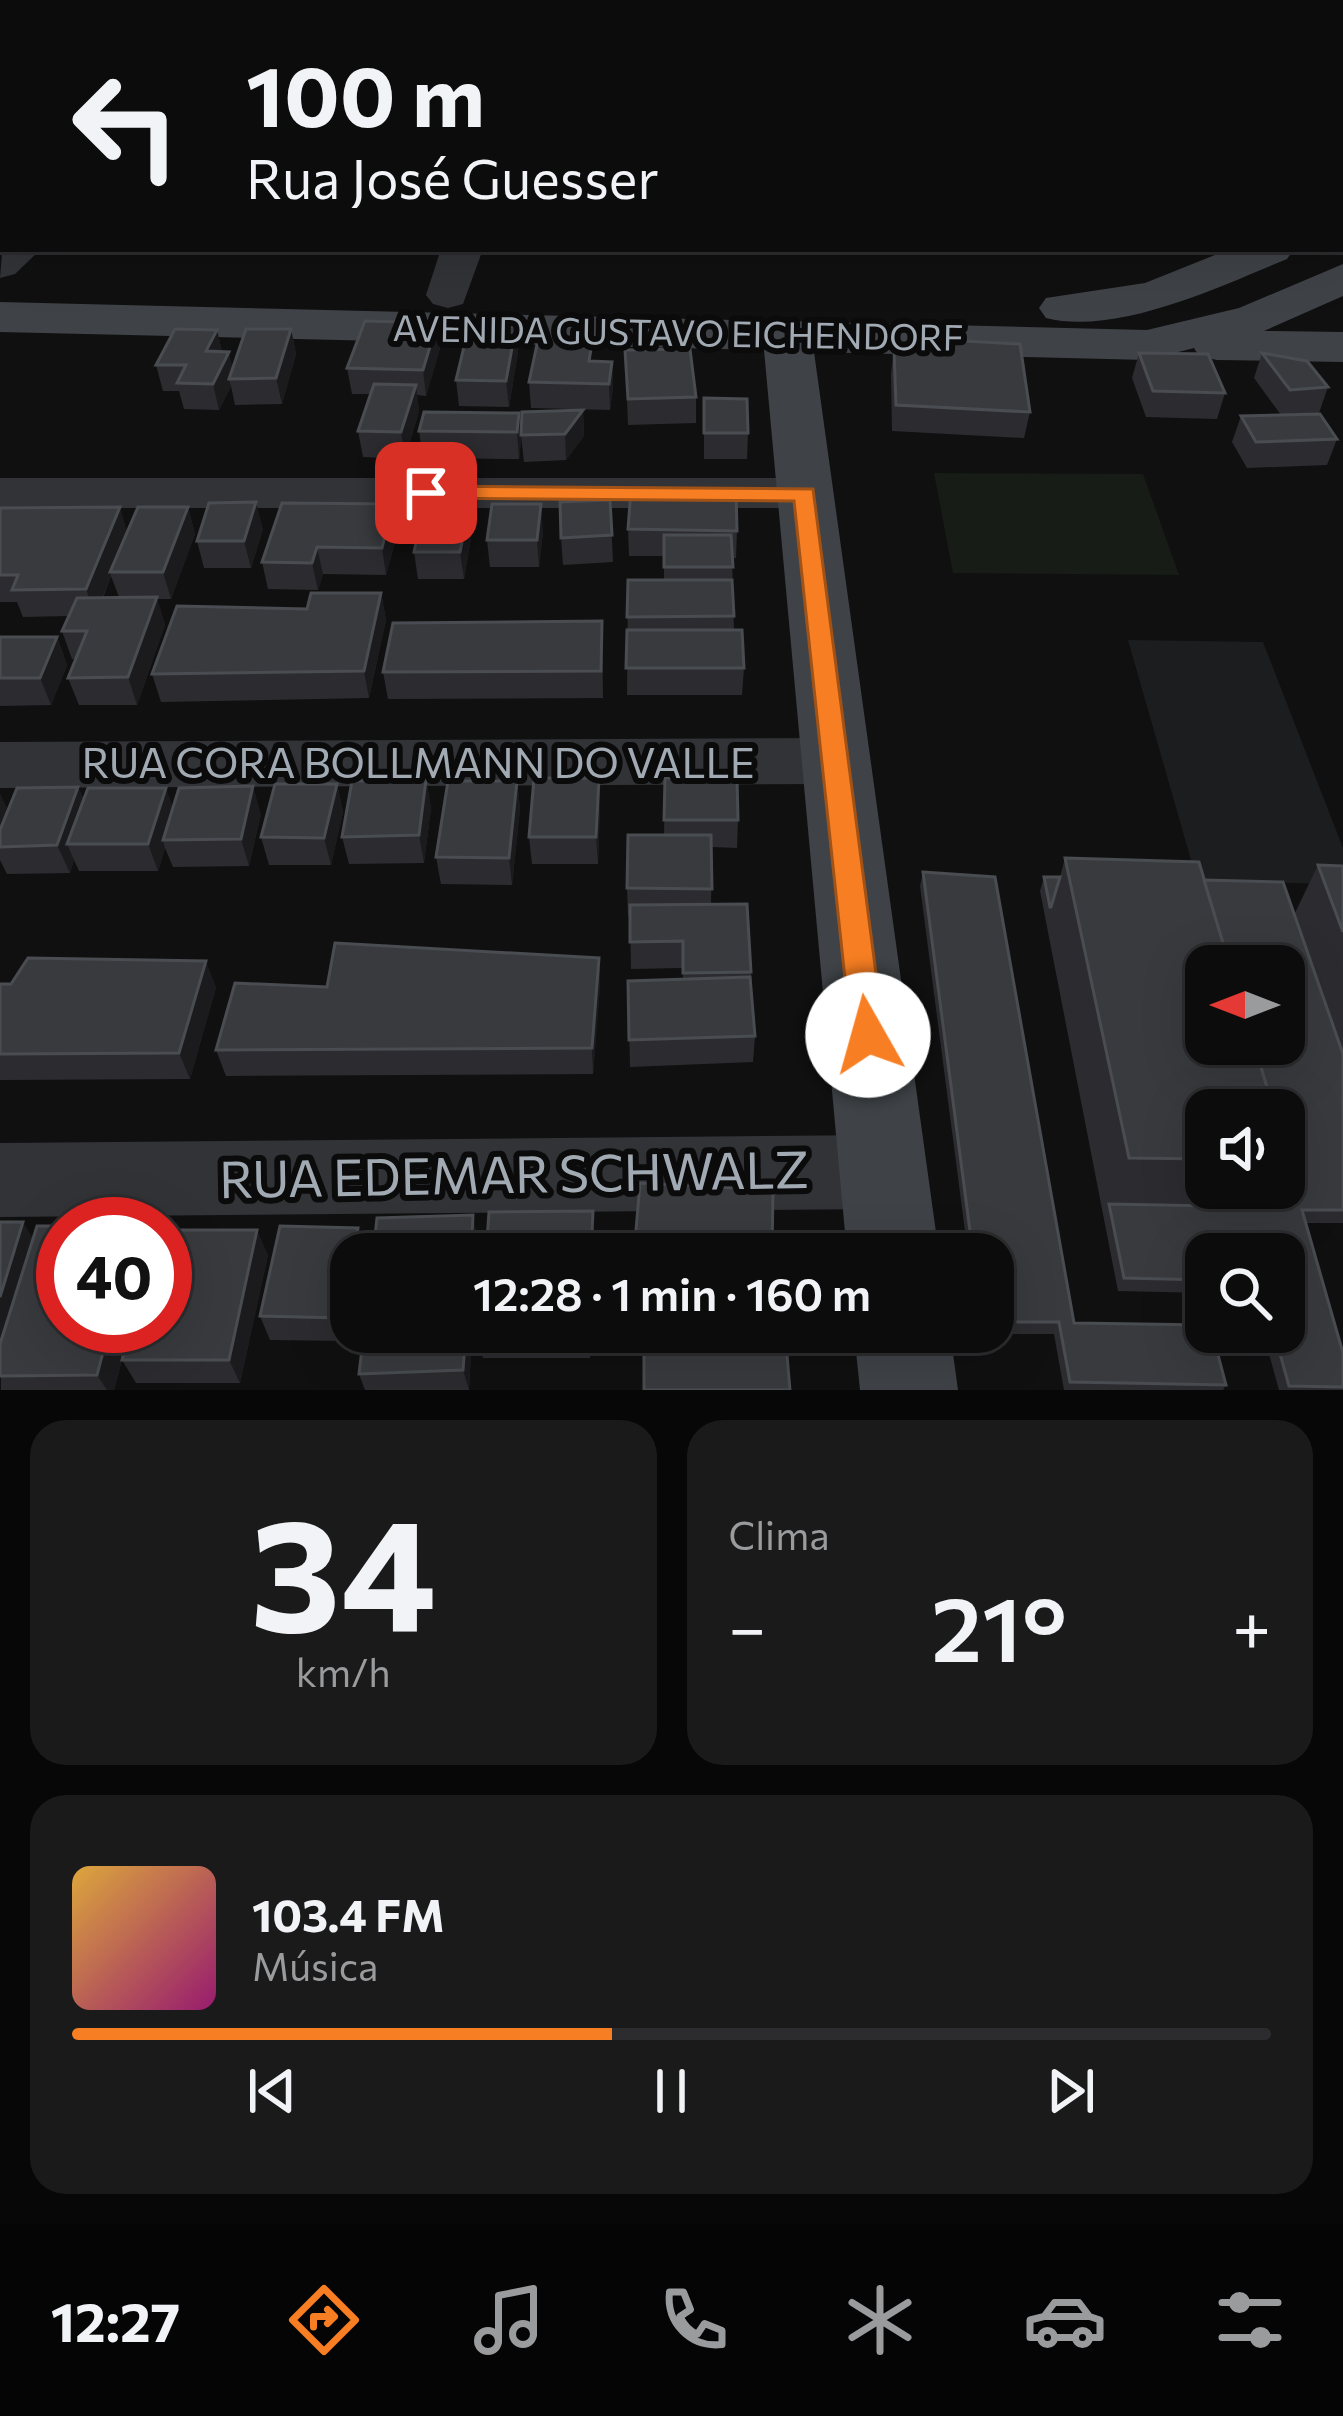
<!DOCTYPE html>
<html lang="pt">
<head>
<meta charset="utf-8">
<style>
	body { margin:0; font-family:Commissioner,sans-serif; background:#1a1a1b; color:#f1f3f6; height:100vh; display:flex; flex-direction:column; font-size:45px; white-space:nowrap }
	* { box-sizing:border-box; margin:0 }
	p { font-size:39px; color:#9a9b9d }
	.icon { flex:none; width:66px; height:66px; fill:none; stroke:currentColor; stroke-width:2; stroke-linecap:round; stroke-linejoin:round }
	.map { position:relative; height:1390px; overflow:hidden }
	.sheet { display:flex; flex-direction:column; gap:30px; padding:30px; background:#070707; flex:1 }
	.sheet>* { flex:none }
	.hud { position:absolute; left:0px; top:0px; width:1344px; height:252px; box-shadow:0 12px 48px #0002,0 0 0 3px #2c2c2e; background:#0c0c0d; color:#f1f3f6; overflow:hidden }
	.needle { width:78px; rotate:270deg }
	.controls { position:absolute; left:1185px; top:945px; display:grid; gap:24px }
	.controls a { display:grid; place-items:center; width:120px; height:120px; border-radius:24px; background:#0c0c0d; box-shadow:0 12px 48px #0002,0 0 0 3px #2c2c2e; font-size:60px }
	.speed { position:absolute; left:36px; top:1197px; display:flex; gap:24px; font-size:60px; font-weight:700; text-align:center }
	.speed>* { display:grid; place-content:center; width:156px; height:156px; border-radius:50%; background:#0c0c0d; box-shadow:0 12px 48px #0002,0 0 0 3px #2c2c2e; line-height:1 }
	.speed .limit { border:18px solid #d22; background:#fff; color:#111 }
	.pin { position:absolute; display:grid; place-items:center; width:102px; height:102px; color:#fff; margin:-51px; border-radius:24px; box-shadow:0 6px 18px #0006 }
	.me { position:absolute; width:132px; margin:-66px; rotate:353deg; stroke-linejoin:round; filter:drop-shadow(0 0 9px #0008) }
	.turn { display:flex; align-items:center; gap:42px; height:252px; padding:0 48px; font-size:54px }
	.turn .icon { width:156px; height:156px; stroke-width:2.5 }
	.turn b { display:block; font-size:84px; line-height:102px }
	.big { font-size:90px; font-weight:600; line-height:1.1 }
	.sheet .card { flex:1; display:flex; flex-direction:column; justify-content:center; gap:18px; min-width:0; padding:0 42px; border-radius:36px; background:#1a1a1b }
	.sheet .dial { align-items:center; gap:0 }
	.dial b { font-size:156px; line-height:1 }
	.song { display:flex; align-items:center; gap:36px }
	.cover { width:144px; height:144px; border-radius:18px; background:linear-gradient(135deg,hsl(40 70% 55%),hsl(320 70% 35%)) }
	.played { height:12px; border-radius:6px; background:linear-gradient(90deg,#f77e22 45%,#2c2c2e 45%) }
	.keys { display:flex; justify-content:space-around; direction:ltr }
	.heat { display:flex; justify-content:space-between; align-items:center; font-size:66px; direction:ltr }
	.sheet .tiles { flex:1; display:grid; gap:30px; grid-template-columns:1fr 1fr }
	.card:last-child { grid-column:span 2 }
	.trip { position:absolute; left:330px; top:1233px; width:684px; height:120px; border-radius:36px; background:#0c0c0d; box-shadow:0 12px 48px #0002,0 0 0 3px #2c2c2e; font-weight:600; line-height:120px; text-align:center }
	.menu { display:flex; height:192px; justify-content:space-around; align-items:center; background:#050505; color:#9a9b9d }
	.menu .icon { width:84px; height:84px }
	.menu .on { color:#f77e22 }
	.menu b { font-size:54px; color:#f1f3f6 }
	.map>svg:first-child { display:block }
	.built { fill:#1c1d1e }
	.green { fill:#171c16 }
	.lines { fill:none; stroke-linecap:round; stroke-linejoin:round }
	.street { fill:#313337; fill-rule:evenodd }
	.secondary { fill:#3f4347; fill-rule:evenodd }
	.wall { fill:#2c2c30; fill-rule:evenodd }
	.shaded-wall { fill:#1b1b1e }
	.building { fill:#383a3e; stroke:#494c50; stroke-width:3 }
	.route { fill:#f77e22; stroke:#a15216; stroke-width:3 }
	.labels { text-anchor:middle; stroke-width:12; stroke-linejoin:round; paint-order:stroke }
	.far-street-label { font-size:36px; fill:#a1aab3; stroke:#0b0b0c }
	.street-label { font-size:42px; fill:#a1aab3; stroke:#0b0b0c }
	.near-street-label { font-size:51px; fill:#a1aab3; stroke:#0b0b0c }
</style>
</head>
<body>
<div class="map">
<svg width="1343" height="1390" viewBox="0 0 1343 1390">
	<rect width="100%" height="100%" fill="#101011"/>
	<!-- built -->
	<path class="built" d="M1128,640L1263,642L1343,848V884L1197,881Z"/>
	<!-- green -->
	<g class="green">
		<path d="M601,0H1343V81L1341,3Z"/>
		<path d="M934,473L1143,474L1179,575L953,573Z"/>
	</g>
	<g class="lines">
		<!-- street -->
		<g class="street">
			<path d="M3,242V249H41L15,274L0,278Z"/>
			<path d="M441,249H483L463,304L448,308L433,304L426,295Z"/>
			<path d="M0,478H805L823,482L831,493L823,504L805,508H0Z"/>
			<path d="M835,738L857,745L866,761L857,777L835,784L0,788V742Z"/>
			<path d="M884,1135L912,1146L924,1172L912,1198L884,1209L0,1217V1143Z"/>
		</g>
		<!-- secondary -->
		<g class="secondary">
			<path d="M1341,206H1343L1341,233Z"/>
			<path d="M1230,249H1294L1287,259C1221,286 1117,336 1046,318L1039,308L1046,298L1145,283Z"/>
			<path d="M1343,264V296L1264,331L1343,332V362L1217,360L1199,356L1194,348L1147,360L814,352L939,1254H847L764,350L0,332V302L1147,330L1239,308Z"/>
			<path d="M854,1332H950L958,1390H860Z"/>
		</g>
	</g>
	<!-- wall -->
	<g class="wall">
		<path d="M1341,104L1343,105V155H1341Z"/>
		<path d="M291,329L296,354L282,404L235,405L231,386L219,410L184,409L179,391H163L156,365L217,330L222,352L233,368Z"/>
		<path d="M946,340L1030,412L1024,438L892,431L891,374L894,349L944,351Z"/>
		<path d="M440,348L426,396L417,395L419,411L405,459L363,457L358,431L371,394H352L347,368Z"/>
		<path d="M625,350L696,397V423L628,425Z"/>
		<path d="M518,352L509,407L459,406L456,380Z"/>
		<path d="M1139,353L1225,393L1217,419L1146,417L1132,378Z"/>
		<path d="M1262,353L1328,387L1319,413L1337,439L1327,465L1247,468L1232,442L1241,416L1281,415L1254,378Z"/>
		<path d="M594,362H612L613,388L610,410L531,408L529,382Z"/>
		<path d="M704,398L748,433L747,459H704Z"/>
		<path d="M583,410L584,436L566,460L524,462L521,435Z"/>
		<path d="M519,413L521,440L519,459L423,458L419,431Z"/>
		<path d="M610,500L613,562L563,565L561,538Z"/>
		<path d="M393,504L398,531L386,575L323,574L318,590L268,589L262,562Z"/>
		<path d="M469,505L472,532L464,579H418L414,552Z"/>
		<path d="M188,507L195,534L171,599H157L165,625L137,705H79L68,678L76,659H72L62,631L69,616L23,617L17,602H0V508L127,531ZM111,576L119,597L103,598Z"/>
		<path d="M263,529L251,568H204L197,541Z"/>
		<path d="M628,529L737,531L736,558H732L734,630L744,668L742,695H627L628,580H664V556H629Z"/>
		<path d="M543,531L539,567H490L487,540Z"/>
		<path d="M381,593L386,620L369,698L161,702L152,674L307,609Z"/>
		<path d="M602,621L603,698L388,699L383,672Z"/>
		<path d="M0,637H57L67,665L51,705L0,706Z"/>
		<path d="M665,778L738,820L737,848L712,847L711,904L751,972L755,1036L753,1062L630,1067L628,981L683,979V968L631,969L630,916H628L627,888L664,835Z"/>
		<path d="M426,780L431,808L424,863L349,864L342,837Z"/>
		<path d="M517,781L520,809L512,885L441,884L436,857Z"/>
		<path d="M337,784L343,812L331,865H269L261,837Z"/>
		<path d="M78,787L84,800L261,814L249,866L173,867L165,848L158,871H79L74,860L70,873L7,874L0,860V794L8,811Z"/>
		<path d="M600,806L598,864H532L529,837Z"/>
		<path d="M1065,858L1204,880L1294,915L1318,865L1343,866V1223H1306L1343,1353V1390H1279L1263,1332H1284V1254H1206V1293L1118,1291L1040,891L1044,877H1060ZM1206,1110H1284V1188H1206Z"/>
		<path d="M923,872L1074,1323L1226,1385L1223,1390H1064L1054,1334H978V1332H993V1254H968L920,886Z"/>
		<path d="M599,958L600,985L593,1074L226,1076L216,1050L327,987Z"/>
		<path d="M0,984H11L216,987L190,1079L0,1080Z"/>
		<path d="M0,1222L63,1326L268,1255L240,1383H136L122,1360L114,1390H1Z"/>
		<path d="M366,1253L350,1341L270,1340L260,1316Z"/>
		<path d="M472,1332L469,1390H365L359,1374Z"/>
		<path d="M591,1332L590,1358H483L478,1335Z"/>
	</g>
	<!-- shaded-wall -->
	<g class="shaded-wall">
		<path d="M437,323L440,348L426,396L423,370Z"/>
		<path d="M516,326L518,352L509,407L506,381Z"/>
		<path d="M291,329L296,354L282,404L276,378Z"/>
		<path d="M217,330L223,355L206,351Z"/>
		<path d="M229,352L235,379H229L231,386L219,410L213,384Z"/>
		<path d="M612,362L613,388L610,410L609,384Z"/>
		<path d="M416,385L419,411L405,459L401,432Z"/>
		<path d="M583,410L584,436L566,460L565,434Z"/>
		<path d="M519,413L521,440L519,459L517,432Z"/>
		<path d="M256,502L263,529L251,568L244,541Z"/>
		<path d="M393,504L398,531L386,575L382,548Z"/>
		<path d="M541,504L543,531L539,567L537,540Z"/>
		<path d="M469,505L472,532L464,579L460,552Z"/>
		<path d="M120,507L128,534L110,572L111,576L95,616L86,589Z"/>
		<path d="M188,507L195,534L171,599L163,572Z"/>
		<path d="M317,547L323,574L318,590L312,563Z"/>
		<path d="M381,593L386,620L369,698L364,671Z"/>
		<path d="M157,597L165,625L137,705L128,677Z"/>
		<path d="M57,637L67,665L51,705L40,678Z"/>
		<path d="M599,778L600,806L598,864L596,837Z"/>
		<path d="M426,780L431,808L424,863L419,835Z"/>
		<path d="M517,781L520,809L512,885L509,858Z"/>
		<path d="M337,784L343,812L331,865L324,838Z"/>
		<path d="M253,786L261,814L249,866L241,839Z"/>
		<path d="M78,787L90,814L67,844L74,860L70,873L57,845Z"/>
		<path d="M166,788L176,815L163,840L165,848L158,871L148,844Z"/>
		<path d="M0,794L12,819L0,847Z"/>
		<path d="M599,958L600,985L593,1074L592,1048Z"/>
		<path d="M206,961L216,987L190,1079L179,1053Z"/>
		<path d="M593,1211L594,1254H591Z"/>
		<path d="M473,1215L478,1240L477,1254H471Z"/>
		<path d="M23,1222L38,1247L0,1376V1297Z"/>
		<path d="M358,1228L366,1254H354Z"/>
		<path d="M257,1230L268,1255L240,1383L229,1360Z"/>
		<path d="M351,1268L352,1332L350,1341L342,1318Z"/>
		<path d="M110,1326H131L114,1390H107L97,1375Z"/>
		<path d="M466,1332H472L469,1390L463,1370Z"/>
	</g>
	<!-- building -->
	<g class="building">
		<path d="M365,321L437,323L423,370L347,368Z"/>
		<path d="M469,326H516L506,381L456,380Z"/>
		<path d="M175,329L217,330L206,351L229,352L213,384L177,383L186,365H156Z"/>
		<path d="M246,329H291L276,378L229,379Z"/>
		<path d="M539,335L593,337L589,361L612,362L609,384L529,382Z"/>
		<path d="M946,340L1020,344L1030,412L896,405L894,349L947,351Z"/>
		<path d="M690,349L696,397L628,399L625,350Z"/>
		<path d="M1139,353L1208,354L1225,393L1153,391Z"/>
		<path d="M1262,353L1307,361L1328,387L1290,390Z"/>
		<path d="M374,384L416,385L401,432L358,431Z"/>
		<path d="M704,398L747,399L748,433H704Z"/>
		<path d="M583,410L565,434L521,435L522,412Z"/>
		<path d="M424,412L519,413L517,432L419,431Z"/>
		<path d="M1320,414L1337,439L1256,442L1241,416Z"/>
		<path d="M631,490L736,492L737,531L628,529Z"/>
		<path d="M610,500L612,535L561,538L560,502Z"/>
		<path d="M256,502L244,541H197L209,503Z"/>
		<path d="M282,503L393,504L382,548L317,547L312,563L262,562Z"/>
		<path d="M492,504H541L537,540H487Z"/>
		<path d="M424,505H469L460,552H414Z"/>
		<path d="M120,507L86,589L12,590L18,575H0V508Z"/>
		<path d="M138,507H188L163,572H110Z"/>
		<path d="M664,535H731L733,567H664Z"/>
		<path d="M628,580H732L734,616L627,617Z"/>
		<path d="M311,593H381L364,671L152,674L177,606L307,609Z"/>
		<path d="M157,597L128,677L68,678L87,631H62L77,598Z"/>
		<path d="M602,621L601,671L383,672L393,623Z"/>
		<path d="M627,630H742L744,668H626Z"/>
		<path d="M0,637H57L40,678H0Z"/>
		<path d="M534,778H599L596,837H529Z"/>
		<path d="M665,778H737L738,820H664Z"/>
		<path d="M426,780L419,835L342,837L352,781Z"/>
		<path d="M448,781H517L509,858L436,857Z"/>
		<path d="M275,784H337L324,838L261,837Z"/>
		<path d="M253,786L241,839L163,840L179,788Z"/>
		<path d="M78,787L57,845L0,847V830L17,788Z"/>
		<path d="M88,788H166L148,844H67Z"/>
		<path d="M628,835H711L712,889L627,888Z"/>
		<path d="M1065,858L1199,862L1230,966H1206V1044H1254L1274,1110H1206V1159L1129,1158Z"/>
		<path d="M1318,865L1343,866V932Z"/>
		<path d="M923,872L995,877L1074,1323L1206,1325V1332H1212L1226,1385L1070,1382L1059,1322H993V1254H973Z"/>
		<path d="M1044,877H1060L1051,907H1050Z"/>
		<path d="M1204,880L1283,882L1343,1054V1210H1302L1343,1353V1387L1289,1386L1274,1332H1284V1254H1206V1280L1124,1278L1109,1204L1263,1207L1274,1188H1284V1171L1290,1161L1284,1142V1110H1274L1254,1044H1284V966H1230Z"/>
		<path d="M747,904L751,972L683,973V941L630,942V905Z"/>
		<path d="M335,943L599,958L592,1048L216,1050L235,983L327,987Z"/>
		<path d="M28,958L206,961L179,1053L0,1054V984H11Z"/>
		<path d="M750,977L755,1036L629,1040L628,981Z"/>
		<path d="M1284,1142L1290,1161H1284Z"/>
		<path d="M640,1183L773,1190L772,1254H634Z"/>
		<path d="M593,1211L591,1254H486L489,1212Z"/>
		<path d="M473,1215L471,1254H373L377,1218Z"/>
		<path d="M0,1222H23L0,1297Z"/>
		<path d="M37,1226H63V1326H110L97,1375L0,1376V1344Z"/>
		<path d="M280,1226L358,1228L354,1254H351V1268L342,1318L260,1316Z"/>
		<path d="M165,1230H257L229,1360H122L131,1326H165Z"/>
		<path d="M364,1332H466L463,1370L359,1374Z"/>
		<rect x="478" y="1332" width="110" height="3"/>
		<path d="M644,1332H785L790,1390H644Z"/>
	</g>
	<!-- route -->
	<path class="route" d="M426,486L813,489L884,1035L880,1045L868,1050L856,1045L851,1035L794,501L418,498V488Z"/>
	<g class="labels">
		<!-- far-street labels -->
		<g class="far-street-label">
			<text transform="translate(678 333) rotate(1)" y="13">AVENIDA GUSTAVO EICHENDORF</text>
		</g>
		<!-- street labels -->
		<g class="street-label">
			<text x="418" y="778">RUA CORA BOLLMANN DO VALLE</text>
		</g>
		<!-- near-street labels -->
		<g class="near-street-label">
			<text transform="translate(514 1175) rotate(-1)" y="18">RUA EDEMAR SCHWALZ</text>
		</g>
	</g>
</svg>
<div class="controls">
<a><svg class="needle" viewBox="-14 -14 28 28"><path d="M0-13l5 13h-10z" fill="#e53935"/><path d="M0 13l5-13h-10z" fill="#9a9b9d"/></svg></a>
<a><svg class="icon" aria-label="sound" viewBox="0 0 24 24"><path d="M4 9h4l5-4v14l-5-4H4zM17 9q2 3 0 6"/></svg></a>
<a><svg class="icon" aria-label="search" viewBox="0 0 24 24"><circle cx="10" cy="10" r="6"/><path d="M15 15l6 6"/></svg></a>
</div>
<div class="speed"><div class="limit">40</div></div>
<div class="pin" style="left:426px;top:493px;background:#d93025"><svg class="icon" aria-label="arrive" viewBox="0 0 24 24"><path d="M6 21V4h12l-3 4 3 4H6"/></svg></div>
<svg class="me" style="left:868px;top:1035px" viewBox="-20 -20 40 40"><circle r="19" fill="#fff"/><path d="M0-13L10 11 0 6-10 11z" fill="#f77e22"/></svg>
<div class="trip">12:28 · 1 min · 160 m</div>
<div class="hud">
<div class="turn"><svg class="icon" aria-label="left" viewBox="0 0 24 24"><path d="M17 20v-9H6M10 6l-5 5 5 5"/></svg><div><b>100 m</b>Rua José Guesser</div></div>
</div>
</div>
<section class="sheet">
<div class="tiles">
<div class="card dial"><b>34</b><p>km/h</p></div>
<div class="card"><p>Clima</p>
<div class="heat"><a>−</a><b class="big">21°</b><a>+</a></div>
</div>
<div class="card">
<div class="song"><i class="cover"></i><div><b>103.4 FM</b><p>Música</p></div></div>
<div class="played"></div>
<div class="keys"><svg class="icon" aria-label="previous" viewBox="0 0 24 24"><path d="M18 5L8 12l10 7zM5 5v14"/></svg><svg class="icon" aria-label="pause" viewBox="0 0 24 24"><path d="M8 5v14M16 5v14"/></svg><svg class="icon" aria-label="next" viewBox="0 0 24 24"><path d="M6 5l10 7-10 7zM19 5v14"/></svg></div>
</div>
</div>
</section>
<nav class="menu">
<b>12:27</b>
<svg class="icon on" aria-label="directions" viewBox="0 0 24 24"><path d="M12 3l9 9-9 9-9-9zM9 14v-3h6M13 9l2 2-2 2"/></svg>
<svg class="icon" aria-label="music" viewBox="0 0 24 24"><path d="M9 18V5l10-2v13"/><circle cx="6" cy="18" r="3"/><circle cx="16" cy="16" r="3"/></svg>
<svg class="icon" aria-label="phone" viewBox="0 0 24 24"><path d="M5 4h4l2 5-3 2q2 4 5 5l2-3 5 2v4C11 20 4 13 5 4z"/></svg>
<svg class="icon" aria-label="climate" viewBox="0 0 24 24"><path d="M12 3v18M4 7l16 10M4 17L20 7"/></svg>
<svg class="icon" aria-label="car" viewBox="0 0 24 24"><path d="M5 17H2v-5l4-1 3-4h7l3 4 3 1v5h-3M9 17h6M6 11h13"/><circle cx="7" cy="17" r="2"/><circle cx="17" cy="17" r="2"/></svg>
<svg class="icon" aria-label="filters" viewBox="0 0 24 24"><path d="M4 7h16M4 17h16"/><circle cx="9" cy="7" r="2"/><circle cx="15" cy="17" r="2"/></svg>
</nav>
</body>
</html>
